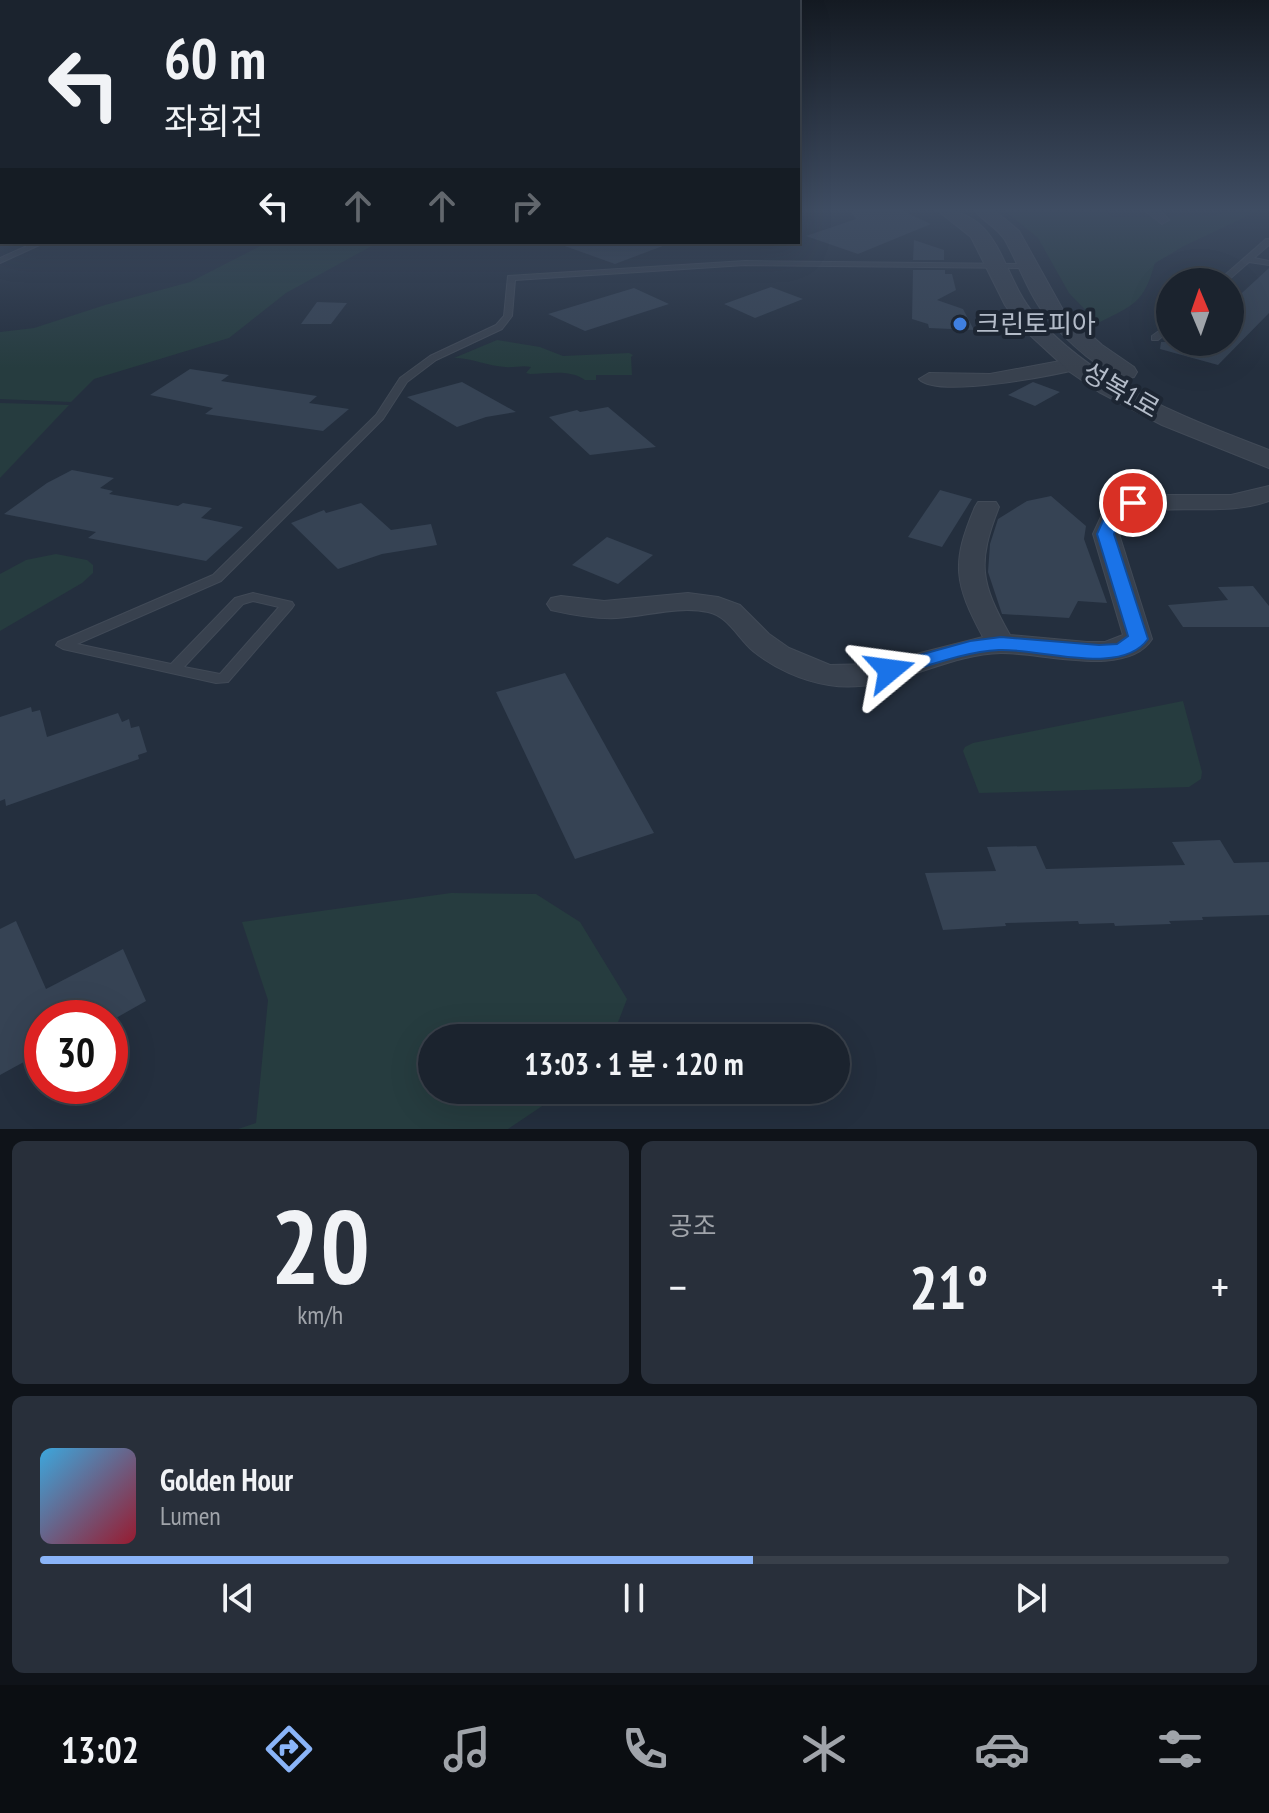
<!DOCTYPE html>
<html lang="ko">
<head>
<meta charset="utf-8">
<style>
	body { margin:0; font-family:"PT Sans Narrow","Noto Sans KR",sans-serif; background:#282f3a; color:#f1f3f6; height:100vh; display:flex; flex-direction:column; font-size:30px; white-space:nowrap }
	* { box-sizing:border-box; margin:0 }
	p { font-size:26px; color:#a0a4aa }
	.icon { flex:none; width:44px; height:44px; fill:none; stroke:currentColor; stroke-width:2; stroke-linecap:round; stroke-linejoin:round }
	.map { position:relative; height:1129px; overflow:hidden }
	.side { display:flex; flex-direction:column; gap:12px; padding:12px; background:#0f1319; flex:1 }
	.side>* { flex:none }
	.hud { position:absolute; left:0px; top:0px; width:800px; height:244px; box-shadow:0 8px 32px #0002,0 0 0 2px #39404a; background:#1b232e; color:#f1f3f6; overflow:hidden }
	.needle { width:52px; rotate:358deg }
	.controls { position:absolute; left:1156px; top:268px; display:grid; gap:16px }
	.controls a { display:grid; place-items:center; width:88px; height:88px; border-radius:50%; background:#1b232e; box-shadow:0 8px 32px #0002,0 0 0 2px #39404a; font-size:40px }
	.speed { position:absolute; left:24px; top:1000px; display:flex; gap:16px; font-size:40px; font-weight:700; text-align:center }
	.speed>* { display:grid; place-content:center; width:104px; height:104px; border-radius:50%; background:#1b232e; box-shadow:0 8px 32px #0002,0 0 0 2px #39404a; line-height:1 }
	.speed .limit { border:12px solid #d22; background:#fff; color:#111 }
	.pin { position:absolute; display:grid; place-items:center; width:68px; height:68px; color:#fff; margin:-34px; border:4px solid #fff; border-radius:50%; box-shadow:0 2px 8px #0007 }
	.me { position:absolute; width:88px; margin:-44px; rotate:74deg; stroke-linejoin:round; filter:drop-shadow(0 0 6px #0008) }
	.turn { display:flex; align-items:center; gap:28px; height:168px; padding:0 32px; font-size:36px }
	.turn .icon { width:104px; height:104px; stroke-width:2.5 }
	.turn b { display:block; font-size:56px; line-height:68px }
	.lanes { display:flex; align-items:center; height:76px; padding:0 32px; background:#0003; justify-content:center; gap:40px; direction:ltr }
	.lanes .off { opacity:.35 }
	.big { font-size:60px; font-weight:700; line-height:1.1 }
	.side .card { flex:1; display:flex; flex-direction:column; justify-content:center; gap:12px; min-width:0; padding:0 28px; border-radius:12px; background:#282f3a }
	.side .dial { align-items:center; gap:0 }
	.dial b { font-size:104px; line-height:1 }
	.song { display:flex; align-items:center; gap:24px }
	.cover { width:96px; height:96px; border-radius:12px; background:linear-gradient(135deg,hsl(200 70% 55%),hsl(350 70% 35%)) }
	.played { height:8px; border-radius:4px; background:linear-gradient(90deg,#8ab4f8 60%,#39404a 60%) }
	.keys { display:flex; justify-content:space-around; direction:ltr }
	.heat { display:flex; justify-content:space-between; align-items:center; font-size:44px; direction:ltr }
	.side .tiles { flex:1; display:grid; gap:12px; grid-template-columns:1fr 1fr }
	.card:last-child { grid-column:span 2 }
	.trip { position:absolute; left:418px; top:1024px; width:432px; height:80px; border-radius:40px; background:#1b232e; box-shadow:0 8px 32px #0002,0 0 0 2px #39404a; font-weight:700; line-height:80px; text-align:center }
	.tab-bar { display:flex; height:128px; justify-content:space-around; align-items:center; background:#0b0e12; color:#a0a4aa }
	.tab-bar .icon { width:56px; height:56px }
	.tab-bar .on { color:#8ab4f8 }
	.tab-bar b { font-size:36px; color:#f1f3f6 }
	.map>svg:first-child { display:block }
	.green { fill:#263c3f }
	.building { fill:#364354 }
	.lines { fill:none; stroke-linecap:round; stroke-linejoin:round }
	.service-casing { stroke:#414a57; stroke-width:2 }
	.minor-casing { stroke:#414a57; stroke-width:2 }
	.tertiary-casing { stroke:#414a57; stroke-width:2 }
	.service { fill:#38414e; fill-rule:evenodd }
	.minor { fill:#38414e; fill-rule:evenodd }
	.tertiary { fill:#38414e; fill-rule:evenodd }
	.route { fill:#1a73e8; stroke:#114b97; stroke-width:2 }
	.shop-dot { fill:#3f7fe0; stroke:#1d2633; stroke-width:3 }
	.labels { text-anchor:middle; stroke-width:8; stroke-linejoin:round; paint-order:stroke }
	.far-poi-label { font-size:26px; fill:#b4bcc9; stroke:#1d2633; text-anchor:start }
	.far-street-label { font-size:26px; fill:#b4bcc9; stroke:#1d2633 }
</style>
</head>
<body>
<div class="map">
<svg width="1269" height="1129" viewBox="0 0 1269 1129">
	<rect width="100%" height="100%" fill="#242f3e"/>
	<!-- green -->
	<g class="green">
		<path d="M1004,210H1105L1111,217L1214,216L1233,210H1260L1184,246L1155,263C1143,304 1135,304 1098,323L1069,293L1038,238Z"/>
		<path d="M268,242H379L286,293L229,338L94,379L71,402L0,399V332L34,328L105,305L190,282Z"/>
		<path d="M497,340L540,347L563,356L629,353L633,355L631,357L632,375H596V380H585C569,369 548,374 530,374L526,373L531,367C522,365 515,368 505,367C488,366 472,358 454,358Z"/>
		<path d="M0,403L69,405L0,478Z"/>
		<path d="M56,554L87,560L93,565V573L82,583L0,631V574L26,560Z"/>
		<path d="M1183,701L1202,772L1201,779L1189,787L979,793L963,751L965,747L973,743Z"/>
		<path d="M451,893L536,894L580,922L627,999L612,1038H432V1090H566L508,1129H238L256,1123L268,1000L242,922Z"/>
	</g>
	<!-- building -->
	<g class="building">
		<path d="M859,210H901L931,224L858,254L806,236L856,219L851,212Z"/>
		<path d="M914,240L944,250V260H913Z"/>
		<path d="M563,242H667L668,244L615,264L562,245Z"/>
		<path d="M1269,268V313L1218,365L1160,349L1161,342H1230V304Z"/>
		<path d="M913,270H945V274H952L956,290L937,300L963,309L974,330L929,328L928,324L912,319Z"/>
		<path d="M771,287L803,299L755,318L724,304Z"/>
		<path d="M634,288L669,304L585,331L548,314Z"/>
		<path d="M317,302L347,303L331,324H301Z"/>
		<path d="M190,369L229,375L221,381L317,396L309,403L349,409L323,431L205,414L213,408L150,395Z"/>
		<path d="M462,382L516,412L486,417L457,427L407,397Z"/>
		<path d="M1033,382L1060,392L1035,406L1008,395Z"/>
		<path d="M608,407L656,447L590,455L549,417L577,410L580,412Z"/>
		<path d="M72,470L114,478L100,488L113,491L109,494L178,506L183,503L212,508L201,518L243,527L206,561L88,538L96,532L4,514L47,483Z"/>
		<path d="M940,490L972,499L942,547L908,537Z"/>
		<path d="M1051,496L1086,526L1084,539L1107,603L1078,601L1069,618L1002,614L988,572L990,544L998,519L1027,501Z"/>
		<path d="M361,503L391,530L431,524L437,545L382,554L338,569L291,523L324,510L326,513Z"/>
		<path d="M607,537L653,555L618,584L572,565Z"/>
		<path d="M1253,586L1269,606V627H1183L1168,605L1228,600L1218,587Z"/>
		<path d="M565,673L654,833L575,859L496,692Z"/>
		<path d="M31,707L32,712L40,710L47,737L118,713L122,722L129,719L131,728L139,726L147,752L138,755L139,759L6,806L5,799L0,801V717Z"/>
		<path d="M1220,840L1234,863L1269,862V915L1202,917L1203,920L1169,921L1171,924L1115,926L1114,923L1079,924L1078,921L1005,923L1006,926L943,930L925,873L996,871L987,847L1036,846L1046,869L1185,865L1172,842Z"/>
		<path d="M16,921L46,989L123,949L146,1001L116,1018H42V1052L0,1075V929Z"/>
	</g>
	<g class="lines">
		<!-- service casing -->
		<g class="service-casing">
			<g id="service">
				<path d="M1266,239H1269V245L1254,258L1269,261V265L1249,262L1226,282H1217Z"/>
				<path d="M36,242H46L0,263V258Z"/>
				<path d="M745,261L1026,264L1030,266L1026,268L745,265L515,280L512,316L502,329L436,360L407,382L383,419L221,581L77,644L171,664L235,598L253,593L292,602L294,605L292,608L228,682L216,683L63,649L56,645L58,642L213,575L376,415L400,378L430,356L496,325L504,316L508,276ZM253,601L279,607L220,674L184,667L243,604Z"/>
				<path d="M1170,323V330L1158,340H1152V336Z"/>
			</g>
		</g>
		<!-- minor casing -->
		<g class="minor-casing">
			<g id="minor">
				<path d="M1144,210H1160L1169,220L1162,224Z"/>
				<path d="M1076,358L1083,360L1086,364L1083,368C1055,375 937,399 919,379L929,373L990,374Z"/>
				<path d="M1269,486V501C1222,518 1172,501 1125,516L1119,534L1152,639C1127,679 1040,652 1001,653C943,654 889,695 829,685C802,681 774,668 753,651C738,638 728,616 708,612C678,606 647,616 617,618C595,619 573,615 551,610L547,604L551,598L561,596L604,601L688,593L718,597L740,605L769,634L789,648L830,665L877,664L983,637C954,583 951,563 975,507L978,502H996L999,507C977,563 980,582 1010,635L1087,642H1105L1123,635L1093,534L1106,506L1152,495H1231Z"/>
			</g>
		</g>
		<!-- tertiary casing -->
		<g class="tertiary-casing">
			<g id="tertiary">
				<path d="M937,210C1002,210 1000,274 1034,314C1093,384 1186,418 1269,450V468L1162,425L1099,392L1070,372L1019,325L1005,305L971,237Z"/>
				<path d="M974,210H994L1019,231L1063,310L1102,345L1134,367L1137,372L1134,377C1110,383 1060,335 1046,316C1028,293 1019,265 1005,240C998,228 983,221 974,210Z"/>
			</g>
		</g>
		<!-- service -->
		<use href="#service" class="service"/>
		<!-- minor -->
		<use href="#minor" class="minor"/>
		<!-- tertiary -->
		<use href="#tertiary" class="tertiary"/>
	</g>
	<!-- sky -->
	<linearGradient id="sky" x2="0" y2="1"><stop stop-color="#141a22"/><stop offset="0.57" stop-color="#3f4d63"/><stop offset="1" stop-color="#3f4d63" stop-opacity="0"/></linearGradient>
	<rect width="1269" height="368" fill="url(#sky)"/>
	<!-- route -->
	<path class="route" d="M1133,498L1141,503L1122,514L1114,534L1148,639C1121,677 1040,648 999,650C962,652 926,667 890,677L883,675L880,670L883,665L970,641L1001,637L1099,645L1117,644L1128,636L1097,534L1109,507Z"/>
	<!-- markers -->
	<circle class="shop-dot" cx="960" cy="324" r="8"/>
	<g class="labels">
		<!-- far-poi labels -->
		<g class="far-poi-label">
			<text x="976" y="333">크린토피아</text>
		</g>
		<!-- far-street labels -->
		<g class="far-street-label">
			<text transform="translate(1121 390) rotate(30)" y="9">성복1로</text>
		</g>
	</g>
</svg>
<div class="controls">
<a><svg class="needle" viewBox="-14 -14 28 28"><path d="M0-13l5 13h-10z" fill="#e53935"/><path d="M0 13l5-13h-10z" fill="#a0a4aa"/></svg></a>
</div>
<div class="speed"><div class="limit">30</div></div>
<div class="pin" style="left:1133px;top:503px;background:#d93025"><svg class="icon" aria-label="arrive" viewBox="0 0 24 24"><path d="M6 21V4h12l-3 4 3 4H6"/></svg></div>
<svg class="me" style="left:890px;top:670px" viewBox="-20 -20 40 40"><path d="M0-17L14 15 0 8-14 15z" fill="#1a73e8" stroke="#fff" stroke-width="4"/></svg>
<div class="trip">13:03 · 1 분 · 120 m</div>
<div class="hud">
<div class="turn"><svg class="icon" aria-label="left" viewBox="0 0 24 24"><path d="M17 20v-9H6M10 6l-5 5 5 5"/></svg><div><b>60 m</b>좌회전</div></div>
<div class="lanes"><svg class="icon" aria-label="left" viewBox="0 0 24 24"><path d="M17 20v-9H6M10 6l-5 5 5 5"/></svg><svg class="icon off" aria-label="ahead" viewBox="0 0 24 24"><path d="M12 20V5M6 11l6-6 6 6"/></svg><svg class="icon off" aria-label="ahead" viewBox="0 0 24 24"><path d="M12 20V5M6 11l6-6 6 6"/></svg><svg class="icon off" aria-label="right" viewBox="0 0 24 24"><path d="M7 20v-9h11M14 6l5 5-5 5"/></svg></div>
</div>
</div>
<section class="side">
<div class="tiles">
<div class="card dial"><b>20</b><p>km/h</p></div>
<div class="card"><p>공조</p>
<div class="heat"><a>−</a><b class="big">21°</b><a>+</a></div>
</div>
<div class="card">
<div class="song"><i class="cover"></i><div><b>Golden Hour</b><p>Lumen</p></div></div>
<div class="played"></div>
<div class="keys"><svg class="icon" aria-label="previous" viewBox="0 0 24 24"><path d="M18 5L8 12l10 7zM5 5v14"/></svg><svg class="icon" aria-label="pause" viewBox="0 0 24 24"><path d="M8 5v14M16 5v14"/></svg><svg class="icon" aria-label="next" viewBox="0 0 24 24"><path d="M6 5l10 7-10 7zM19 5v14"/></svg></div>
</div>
</div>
</section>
<nav class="tab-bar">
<b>13:02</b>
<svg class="icon on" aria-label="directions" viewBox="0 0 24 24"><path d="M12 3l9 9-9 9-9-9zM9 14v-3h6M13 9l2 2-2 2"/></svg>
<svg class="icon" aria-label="music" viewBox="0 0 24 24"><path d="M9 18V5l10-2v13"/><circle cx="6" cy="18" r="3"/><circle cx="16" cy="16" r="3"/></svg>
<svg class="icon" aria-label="phone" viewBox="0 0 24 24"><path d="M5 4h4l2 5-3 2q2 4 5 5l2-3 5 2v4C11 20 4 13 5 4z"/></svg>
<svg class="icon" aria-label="climate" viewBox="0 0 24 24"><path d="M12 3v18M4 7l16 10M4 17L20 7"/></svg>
<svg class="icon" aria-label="car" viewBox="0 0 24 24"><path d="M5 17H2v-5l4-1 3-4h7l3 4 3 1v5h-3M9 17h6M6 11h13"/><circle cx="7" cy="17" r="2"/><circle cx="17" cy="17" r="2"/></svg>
<svg class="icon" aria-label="filters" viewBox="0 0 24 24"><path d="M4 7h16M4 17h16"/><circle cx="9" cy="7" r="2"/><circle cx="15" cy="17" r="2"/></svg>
</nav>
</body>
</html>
